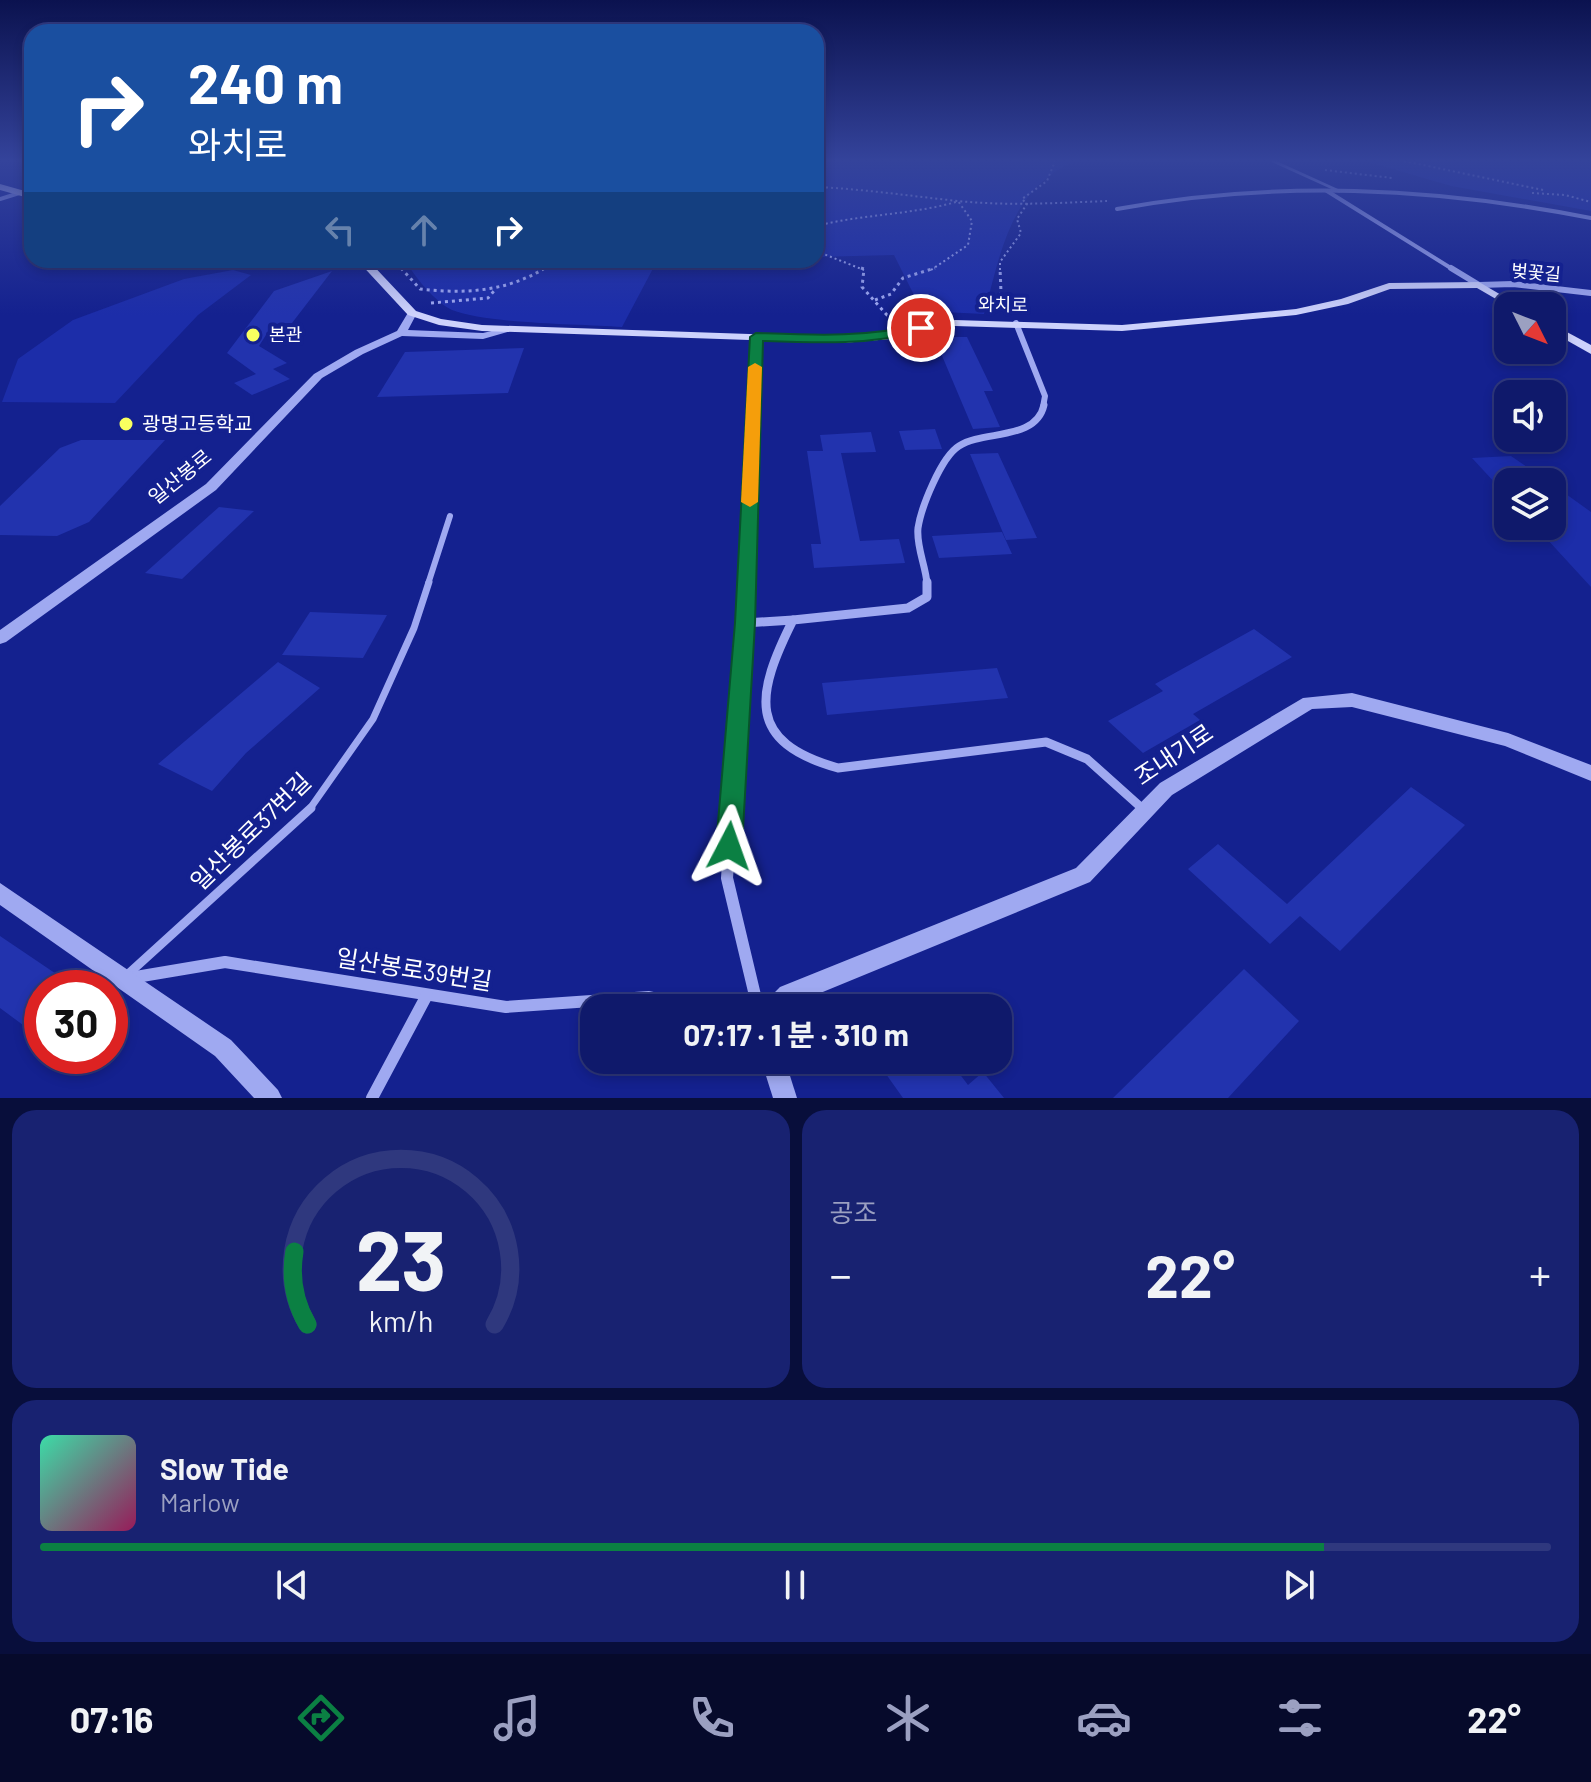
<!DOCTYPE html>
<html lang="ko">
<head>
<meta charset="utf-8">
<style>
	body { margin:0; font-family:Barlow,"Noto Sans KR",sans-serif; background:#182271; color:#f1f3f6; height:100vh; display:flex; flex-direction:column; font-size:30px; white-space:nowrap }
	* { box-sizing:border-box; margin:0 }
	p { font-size:26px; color:#9ba0c1 }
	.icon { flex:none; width:44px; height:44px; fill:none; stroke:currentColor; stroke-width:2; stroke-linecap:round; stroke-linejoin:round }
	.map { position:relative; height:1098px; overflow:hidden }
	.drawer { display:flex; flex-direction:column; gap:12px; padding:12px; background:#080e3b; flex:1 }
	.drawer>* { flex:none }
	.top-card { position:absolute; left:24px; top:24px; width:800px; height:244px; border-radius:24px; box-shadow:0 4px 12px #0003,0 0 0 2px #2f387e; background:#1a4fa0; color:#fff; overflow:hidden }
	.needle { width:52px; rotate:132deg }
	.tools { position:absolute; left:1494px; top:292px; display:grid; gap:16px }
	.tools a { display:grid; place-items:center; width:72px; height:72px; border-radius:16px; background:#0f196b; box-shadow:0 4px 12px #0003,0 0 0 2px #2f387e; font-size:40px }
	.speed { position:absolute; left:24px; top:970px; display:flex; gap:16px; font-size:40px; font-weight:700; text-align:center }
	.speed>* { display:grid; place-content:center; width:104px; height:104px; border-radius:50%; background:#0f196b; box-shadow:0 4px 12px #0003,0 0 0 2px #2f387e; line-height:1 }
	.speed .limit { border:12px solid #d22; background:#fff; color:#111 }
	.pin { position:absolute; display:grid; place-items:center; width:68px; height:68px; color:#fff; margin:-34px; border:4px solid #fff; border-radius:50%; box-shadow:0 2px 8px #0007 }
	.me { position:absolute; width:88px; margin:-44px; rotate:4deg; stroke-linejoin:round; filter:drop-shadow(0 0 6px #0008) }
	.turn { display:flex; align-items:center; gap:28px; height:168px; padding:0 32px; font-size:36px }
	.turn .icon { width:104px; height:104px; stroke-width:2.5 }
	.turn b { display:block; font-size:56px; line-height:68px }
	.lanes { display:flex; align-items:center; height:76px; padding:0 32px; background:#0003; justify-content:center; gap:40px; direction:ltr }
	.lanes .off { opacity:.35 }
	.big { font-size:60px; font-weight:700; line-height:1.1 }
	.drawer .tile { flex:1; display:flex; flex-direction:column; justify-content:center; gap:12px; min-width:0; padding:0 28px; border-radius:24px; background:#182271 }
	.drawer .dial { align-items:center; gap:0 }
	.dial svg { height:208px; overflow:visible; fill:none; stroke:#2f387e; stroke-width:7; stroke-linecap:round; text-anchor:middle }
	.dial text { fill:#f1f3f6; stroke:none }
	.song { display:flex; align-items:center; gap:24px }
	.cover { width:96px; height:96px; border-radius:12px; background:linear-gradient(135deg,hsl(160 70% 55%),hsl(330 70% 35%)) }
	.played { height:8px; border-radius:4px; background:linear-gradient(90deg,#0b8043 85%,#2f387e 85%) }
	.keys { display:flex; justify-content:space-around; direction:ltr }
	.heat { display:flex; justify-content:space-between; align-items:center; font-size:44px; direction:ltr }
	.drawer .tiles { flex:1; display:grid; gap:12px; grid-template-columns:1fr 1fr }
	.tile:last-child { grid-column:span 2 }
	.trip { position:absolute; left:580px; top:994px; width:432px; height:80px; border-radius:24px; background:#0f196b; box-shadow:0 4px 12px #0003,0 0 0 2px #2f387e; font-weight:700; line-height:80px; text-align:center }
	.dock { display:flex; height:128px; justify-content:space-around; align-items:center; background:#060a2b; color:#9ba0c1 }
	.dock .icon { width:56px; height:56px }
	.dock .active { color:#0b8043 }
	.dock b { font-size:36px; color:#f1f3f6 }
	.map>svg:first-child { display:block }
	.green { fill:#1c2da9 }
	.building { fill:#2233ae }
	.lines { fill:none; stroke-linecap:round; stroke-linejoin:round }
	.path-far1 { stroke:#9fa9f1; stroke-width:2; stroke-dasharray:2 3; stroke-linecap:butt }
	.path { stroke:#9fa9f1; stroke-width:3; stroke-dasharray:3 4; stroke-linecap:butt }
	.service-far3 { stroke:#9fa9f1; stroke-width:3 }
	.service-far2 { stroke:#9fa9f1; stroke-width:6 }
	.service-far1 { stroke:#9fa9f1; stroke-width:7 }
	.service { stroke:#9fa9f1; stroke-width:9 }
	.minor-far4 { stroke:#9fa9f1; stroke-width:4 }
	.minor-far3 { stroke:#9fa9f1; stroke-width:6 }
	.minor-far2 { stroke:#9fa9f1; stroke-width:7 }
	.minor-far1 { stroke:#9fa9f1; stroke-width:9 }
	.minor { stroke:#9fa9f1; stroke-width:12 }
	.tertiary { fill:#9fa9f1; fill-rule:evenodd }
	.secondary { fill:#cdd2fc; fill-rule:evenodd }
	.route { fill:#0b8043; stroke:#07532c; stroke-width:2 }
	.slow { fill:#f59e0b }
	.poi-dot { fill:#f9ff5f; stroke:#14218f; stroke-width:3 }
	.labels { text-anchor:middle; stroke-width:8; stroke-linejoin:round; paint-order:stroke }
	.far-street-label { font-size:18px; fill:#fff; stroke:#14218f }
	.far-poi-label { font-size:18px; fill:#fff; stroke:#14218f; text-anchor:start }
	.poi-label { font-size:20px; fill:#fff; stroke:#14218f; text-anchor:start }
	.street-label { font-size:20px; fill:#fff; stroke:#14218f }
	.near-street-label { font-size:24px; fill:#fff; stroke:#14218f }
</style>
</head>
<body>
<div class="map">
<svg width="1591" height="1098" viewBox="0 0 1591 1098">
	<rect width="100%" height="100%" fill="#14218f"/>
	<!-- green -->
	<g class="green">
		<path d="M816,161H1076C1010,188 1001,252 984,314L922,311L894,255L816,257Z"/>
		<path d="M1365,161H1591V211L1451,186Z"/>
		<path d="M405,260H701L657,261L622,327C581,324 487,324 452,310C435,302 414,276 405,260Z"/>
		<path d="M233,270L251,275L198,315L115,403L2,402L18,359L73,320L184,279Z"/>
		<path d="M1511,456L1549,482H1508V497L1472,458Z"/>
		<path d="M1552,484L1591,512V587L1535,526H1552Z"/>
	</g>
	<!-- building -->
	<g class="building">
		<path d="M332,271L292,323L273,324L259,346L287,363L273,369L290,379L252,395L234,383L256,374L227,353L274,291Z"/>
		<path d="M943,337H967L993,391H984L1000,427L973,429L940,351L948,350Z"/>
		<path d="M524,348L508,393L377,397L405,352Z"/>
		<path d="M935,429L942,449L905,450L899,431Z"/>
		<path d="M871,432L876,452L841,453L860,541L899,539L905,563L814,568L811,544H821L807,451H823L820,435Z"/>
		<path d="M81,440H165L89,522L57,536L0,535V506L60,448Z"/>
		<path d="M998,453L1037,538L1006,540L970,454Z"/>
		<path d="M219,507L254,511L182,579L145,573Z"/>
		<path d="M1002,532L1012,554L939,558L932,536Z"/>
		<path d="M310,612L387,615L363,658L282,655Z"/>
		<path d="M1254,629L1292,657L1193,714L1200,720L1143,753L1108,721L1163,691L1155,684Z"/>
		<path d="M278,662L320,688L246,753L212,791L158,764Z"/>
		<path d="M997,668L1008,698L827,715L822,683Z"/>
		<path d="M1411,787L1465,825L1340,951L1300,916L1270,944L1188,869L1218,844L1287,904Z"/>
		<path d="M0,936L77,988H42V1008L23,1025L0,1008Z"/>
		<path d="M1244,969L1299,1021L1228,1098H1113Z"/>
		<path d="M876,1060H949L968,1085L983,1072L1004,1098H903Z"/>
	</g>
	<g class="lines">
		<!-- path-far1 -->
		<g class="path-far1">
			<path d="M1404,161L1543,190"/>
			<path d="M1325,170L1392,178"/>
			<path d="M816,187C864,189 910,196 958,201C1007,206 1057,203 1107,201"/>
			<path d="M1532,193L1565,195L1591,202"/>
			<path d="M816,226C863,214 910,215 956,202"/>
			<path d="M816,251L864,270"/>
			<path d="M394,260L403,270"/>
			<path d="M542,270L557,260"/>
			<path d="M931,270L968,245L972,221L958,201"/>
			<path d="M1000,270V262L1021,233L1017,219L1027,204L1022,199L1047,181L1055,161"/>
		</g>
		<!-- path -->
		<g class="path">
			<path d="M401,268L420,289C464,294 506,292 545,268"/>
			<path d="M861,268L864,269L862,287L887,315L908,317"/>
			<path d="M875,300L891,294L903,278L935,268"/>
			<path d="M431,303L488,298L494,291"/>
			<path d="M979,308L996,306L1001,292L1000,268"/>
		</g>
		<!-- service-far3 -->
		<path class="service-far3" d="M1273,161L1339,191"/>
		<!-- service-far2 -->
		<path class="service-far2" d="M428,584L450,516"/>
		<!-- service-far1 -->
		<path class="service-far1" d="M309,810L373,719L414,628L429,582"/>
		<!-- service -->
		<path class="service" d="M126,976L311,808"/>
		<!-- minor-far4 -->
		<g class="minor-far4">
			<path d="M1327,191L1454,270"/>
			<path d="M0,199L32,189"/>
			<path d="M1117,209C1277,180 1432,187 1591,218"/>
		</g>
		<!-- minor-far3 -->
		<g class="minor-far3">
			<path d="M1451,268L1479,285L1513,284L1591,293"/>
			<path d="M1016,323L1045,396L1043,407"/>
			<path d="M753,407L756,337"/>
		</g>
		<!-- minor-far2 -->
		<g class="minor-far2">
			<path d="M747,584L753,405"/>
			<path d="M927,584C926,566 916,547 918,528C921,508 941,457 959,446C984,430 1036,441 1044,405"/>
		</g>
		<!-- minor-far1 -->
		<g class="minor-far1">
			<path d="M927,582V597L908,608L793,620C756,694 745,742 838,768L1046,742L1087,759L1144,810"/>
			<path d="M745,623L793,620"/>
			<path d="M732,810L747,582"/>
		</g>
		<!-- minor -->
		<g class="minor">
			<path d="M732,808L727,878L758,1008"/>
			<path d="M1142,808L1144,810"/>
			<path d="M130,978L225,962L506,1007L649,997L699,1008"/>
			<path d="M372,1098L427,995"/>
		</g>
		<!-- tertiary -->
		<g class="tertiary">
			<path d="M409,311L417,313L408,330L483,333L513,326L518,329L483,339L402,336L363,354L322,378L216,490L6,642L0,644V630L206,484L314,374L355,350L397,331Z"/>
			<path d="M1352,693L1508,733L1591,765V781L1505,746L1352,707L1312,709L1172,795L1090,882L796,1003L791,1008H764L767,1000L780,987L1076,868L1160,783L1303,698Z"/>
			<path d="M0,883L231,1040L278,1090L282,1098H254L215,1056L0,905Z"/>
			<path d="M761,1060H785L797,1098H773Z"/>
		</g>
		<!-- secondary -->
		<g class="secondary">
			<path d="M0,184L32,193V199L0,190Z"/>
			<path d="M357,260H368L416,311L441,319L482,325L842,337L891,333L955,320L1122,325L1296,309L1341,299L1389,283L1479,282L1520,306H1508L1477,288L1390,289L1348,304L1296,315L1122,331L955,326L891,339L842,343L482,331L439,325L408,315Z"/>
			<path d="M1552,324L1591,345V354L1552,332Z"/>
		</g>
	</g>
	<!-- sky -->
	<linearGradient id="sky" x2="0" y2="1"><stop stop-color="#0b124f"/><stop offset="0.51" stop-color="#34439b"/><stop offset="1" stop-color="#34439b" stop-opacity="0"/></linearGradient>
	<rect width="1591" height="315" fill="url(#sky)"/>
	<!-- route -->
	<path class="route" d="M921,324L925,325V331C871,345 819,343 763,341L755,623L742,846L738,854L729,857L720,854L716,846L735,623L750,337L756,333C812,335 866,338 921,324Z"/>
	<!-- slow -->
	<path class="slow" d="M755,363L762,367L758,502L750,507L741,502L748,367Z"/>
	<!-- markers -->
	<g class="poi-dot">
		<circle cx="253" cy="335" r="8"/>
		<circle cx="126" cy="424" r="8"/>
	</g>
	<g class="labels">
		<!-- far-street labels -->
		<g class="far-street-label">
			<text transform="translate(1536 273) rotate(5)" y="6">벚꽃길</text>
			<text transform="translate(1003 305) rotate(1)" y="6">와치로</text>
		</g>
		<!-- far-poi labels -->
		<g class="far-poi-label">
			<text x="269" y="341">본관</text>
		</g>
		<!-- poi labels -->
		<g class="poi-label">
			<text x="142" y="431">광명고등학교</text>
		</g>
		<!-- street labels -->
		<g class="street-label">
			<text transform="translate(180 477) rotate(-39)" y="7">일산봉로</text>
		</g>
		<!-- near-street labels -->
		<g class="near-street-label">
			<text transform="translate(1174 755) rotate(-34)" y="8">조내기로</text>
			<text transform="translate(251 832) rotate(-44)" y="8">일산봉로37번길</text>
			<text transform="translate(414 970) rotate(9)" y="8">일산봉로39번길</text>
		</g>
	</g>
</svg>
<div class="tools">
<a><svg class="needle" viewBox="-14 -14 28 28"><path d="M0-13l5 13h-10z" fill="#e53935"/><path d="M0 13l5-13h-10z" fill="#9ba0c1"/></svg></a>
<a><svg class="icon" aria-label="sound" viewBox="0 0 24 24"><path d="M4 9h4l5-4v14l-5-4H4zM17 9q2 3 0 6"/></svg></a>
<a><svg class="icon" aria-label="layers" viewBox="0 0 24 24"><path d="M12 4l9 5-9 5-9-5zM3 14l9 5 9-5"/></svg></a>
</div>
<div class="speed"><div class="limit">30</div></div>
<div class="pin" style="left:921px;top:328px;background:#d93025"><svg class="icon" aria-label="arrive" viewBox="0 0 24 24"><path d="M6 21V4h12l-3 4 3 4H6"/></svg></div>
<svg class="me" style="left:729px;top:846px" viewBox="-20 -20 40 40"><path d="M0-17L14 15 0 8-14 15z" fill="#0b8043" stroke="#fff" stroke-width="4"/></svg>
<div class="trip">07:17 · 1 분 · 310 m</div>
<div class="top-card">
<div class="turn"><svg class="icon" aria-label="right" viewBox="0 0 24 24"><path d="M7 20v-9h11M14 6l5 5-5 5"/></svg><div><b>240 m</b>와치로</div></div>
<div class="lanes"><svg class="icon off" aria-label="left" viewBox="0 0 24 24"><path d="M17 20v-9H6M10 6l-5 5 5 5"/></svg><svg class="icon off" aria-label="ahead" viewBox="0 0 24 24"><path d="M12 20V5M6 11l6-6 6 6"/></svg><svg class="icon" aria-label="right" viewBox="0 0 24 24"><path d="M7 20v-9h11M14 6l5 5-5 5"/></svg></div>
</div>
</div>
<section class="drawer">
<div class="tiles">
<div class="tile dial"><svg viewBox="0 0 100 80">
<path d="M14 69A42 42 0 1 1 86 69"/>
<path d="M14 69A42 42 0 0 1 9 41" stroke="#0b8043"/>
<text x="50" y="56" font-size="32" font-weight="700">23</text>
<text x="50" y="72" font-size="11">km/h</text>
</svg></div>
<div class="tile"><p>공조</p>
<div class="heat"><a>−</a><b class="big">22°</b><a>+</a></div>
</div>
<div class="tile">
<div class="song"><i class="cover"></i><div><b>Slow Tide</b><p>Marlow</p></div></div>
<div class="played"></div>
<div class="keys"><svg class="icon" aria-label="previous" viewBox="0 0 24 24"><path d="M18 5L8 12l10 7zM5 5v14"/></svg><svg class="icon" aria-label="pause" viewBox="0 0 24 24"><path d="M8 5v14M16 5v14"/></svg><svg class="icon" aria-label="next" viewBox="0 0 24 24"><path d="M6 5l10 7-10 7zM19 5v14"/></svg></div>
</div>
</div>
</section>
<nav class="dock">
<b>07:16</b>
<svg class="icon active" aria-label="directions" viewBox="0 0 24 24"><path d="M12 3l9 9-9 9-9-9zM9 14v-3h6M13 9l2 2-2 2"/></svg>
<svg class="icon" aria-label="music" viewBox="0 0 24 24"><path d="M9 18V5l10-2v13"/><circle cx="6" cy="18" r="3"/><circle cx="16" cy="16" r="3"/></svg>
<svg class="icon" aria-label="phone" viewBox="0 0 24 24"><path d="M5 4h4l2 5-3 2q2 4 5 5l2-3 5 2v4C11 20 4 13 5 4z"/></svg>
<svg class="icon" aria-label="climate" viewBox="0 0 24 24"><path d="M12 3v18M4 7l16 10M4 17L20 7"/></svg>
<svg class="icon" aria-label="car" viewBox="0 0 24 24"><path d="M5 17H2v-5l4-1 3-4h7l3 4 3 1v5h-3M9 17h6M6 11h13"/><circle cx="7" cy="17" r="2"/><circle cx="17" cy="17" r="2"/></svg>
<svg class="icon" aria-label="filters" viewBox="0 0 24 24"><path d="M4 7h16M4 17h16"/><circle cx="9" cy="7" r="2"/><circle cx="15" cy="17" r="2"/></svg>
<b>22°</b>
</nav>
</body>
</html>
